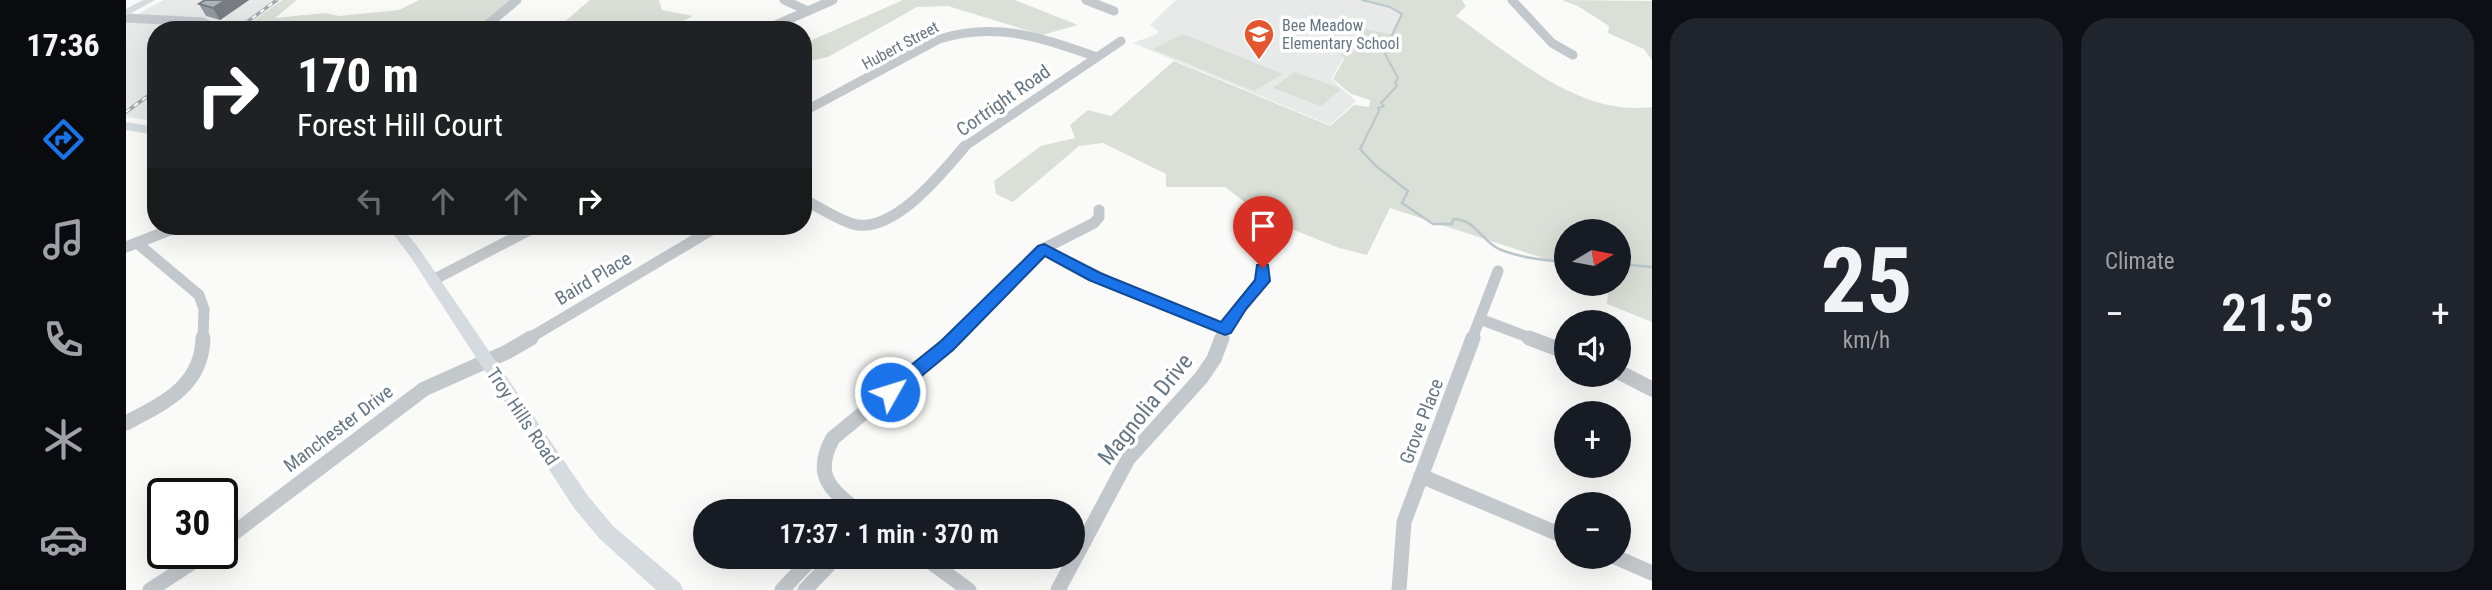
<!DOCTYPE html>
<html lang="en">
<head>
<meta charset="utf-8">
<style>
	body { margin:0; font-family:"Roboto Condensed",sans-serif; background:#20242c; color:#f1f3f6; height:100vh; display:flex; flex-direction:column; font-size:26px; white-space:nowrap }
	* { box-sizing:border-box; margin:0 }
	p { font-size:23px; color:#9ea1a6 }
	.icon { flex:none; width:38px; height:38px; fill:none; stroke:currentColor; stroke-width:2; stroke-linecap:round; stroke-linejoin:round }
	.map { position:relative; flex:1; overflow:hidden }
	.side { display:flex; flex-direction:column; gap:18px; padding:18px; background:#0d0f14; width:840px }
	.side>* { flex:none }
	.banner { position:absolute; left:21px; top:21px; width:665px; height:214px; border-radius:28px; box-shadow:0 7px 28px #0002; background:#202124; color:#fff; overflow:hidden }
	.needle { width:46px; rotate:80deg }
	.controls { position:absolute; left:1428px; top:219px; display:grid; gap:14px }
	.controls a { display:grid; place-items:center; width:77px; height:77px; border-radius:50%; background:#171b24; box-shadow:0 7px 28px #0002; font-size:35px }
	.speed { position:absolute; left:21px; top:478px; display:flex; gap:14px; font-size:35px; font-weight:700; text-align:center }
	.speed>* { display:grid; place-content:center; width:91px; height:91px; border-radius:50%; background:#171b24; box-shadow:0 7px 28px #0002; line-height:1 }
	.speed .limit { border:4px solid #111; border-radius:10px; background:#fff; color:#111 }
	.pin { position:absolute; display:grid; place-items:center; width:60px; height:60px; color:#fff; margin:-72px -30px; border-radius:50% 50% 50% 0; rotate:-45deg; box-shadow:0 0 7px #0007 }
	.pin .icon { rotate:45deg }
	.me { position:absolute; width:77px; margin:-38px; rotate:51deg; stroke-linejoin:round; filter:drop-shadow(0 0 5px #0008) }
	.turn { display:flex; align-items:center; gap:24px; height:147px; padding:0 35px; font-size:32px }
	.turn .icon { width:91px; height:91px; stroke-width:2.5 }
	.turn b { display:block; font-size:49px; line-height:60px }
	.lanes { display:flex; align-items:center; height:66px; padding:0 35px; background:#0003; justify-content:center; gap:35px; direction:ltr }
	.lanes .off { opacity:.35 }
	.big { font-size:52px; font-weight:600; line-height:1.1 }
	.side .widget { flex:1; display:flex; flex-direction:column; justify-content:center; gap:10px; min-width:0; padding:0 24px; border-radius:28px; background:#20242c }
	.side .dial { align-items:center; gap:0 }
	.dial b { font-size:91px; line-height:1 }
	.heat { display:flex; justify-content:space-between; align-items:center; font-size:38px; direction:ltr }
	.side .tiles { flex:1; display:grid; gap:18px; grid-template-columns:repeat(2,1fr) }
	.trip { position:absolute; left:567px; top:499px; width:392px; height:70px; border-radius:35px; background:#171b24; box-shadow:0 7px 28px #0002; font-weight:600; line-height:70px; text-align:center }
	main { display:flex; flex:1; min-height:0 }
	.tab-bar { display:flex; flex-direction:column; width:126px; justify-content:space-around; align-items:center; background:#090b0e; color:#9ea1a6 }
	.tab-bar .icon { width:49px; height:49px }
	.tab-bar .selected { color:#1a73e8 }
	.tab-bar b { font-size:32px; color:#f1f3f6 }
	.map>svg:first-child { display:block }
	.built { fill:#e8e9e9 }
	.green { fill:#dadfd7 }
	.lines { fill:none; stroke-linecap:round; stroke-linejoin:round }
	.stream-far1 { stroke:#bbc7cb; stroke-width:2 }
	.stream { stroke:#bbc7cb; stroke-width:2.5 }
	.minor-far2 { stroke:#c3c8cc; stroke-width:9 }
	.minor-far1 { stroke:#c3c8cc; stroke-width:11 }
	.minor { stroke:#c3c8cc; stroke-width:15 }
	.major { fill:#d6dbdf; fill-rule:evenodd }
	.rail-casing { stroke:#a2aab0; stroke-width:3.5 }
	.rail { stroke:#fff; stroke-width:2; stroke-dasharray:5; stroke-linecap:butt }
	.wall { fill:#929a9f }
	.shaded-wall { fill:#777d82 }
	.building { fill:#aab3b9; stroke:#777d82; stroke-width:2 }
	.route { fill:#1a73e8; stroke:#114b97; stroke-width:2 }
	.labels { text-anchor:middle; stroke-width:7; stroke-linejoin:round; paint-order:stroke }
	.far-poi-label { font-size:16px; fill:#657683; stroke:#fff; text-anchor:start }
	.far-street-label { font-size:16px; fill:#657683; stroke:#fff }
	.street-label { font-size:19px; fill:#657683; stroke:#fff }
	.near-street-label { font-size:23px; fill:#657683; stroke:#fff }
</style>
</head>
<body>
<main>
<nav class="tab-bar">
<b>17:36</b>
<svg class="icon selected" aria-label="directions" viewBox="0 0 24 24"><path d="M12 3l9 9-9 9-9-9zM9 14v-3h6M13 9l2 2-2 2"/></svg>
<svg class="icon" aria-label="music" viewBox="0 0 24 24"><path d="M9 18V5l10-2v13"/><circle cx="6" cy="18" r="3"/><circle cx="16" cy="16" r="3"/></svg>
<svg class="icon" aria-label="phone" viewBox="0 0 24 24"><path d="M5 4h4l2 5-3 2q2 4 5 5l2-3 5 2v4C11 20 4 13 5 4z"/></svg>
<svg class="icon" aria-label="climate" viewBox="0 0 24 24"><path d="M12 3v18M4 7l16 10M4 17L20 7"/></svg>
<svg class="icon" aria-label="car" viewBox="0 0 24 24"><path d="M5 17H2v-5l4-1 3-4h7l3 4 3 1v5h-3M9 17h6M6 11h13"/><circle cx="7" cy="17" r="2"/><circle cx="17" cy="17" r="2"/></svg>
</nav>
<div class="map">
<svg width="1526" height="590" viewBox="0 0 1526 590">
	<rect width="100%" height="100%" fill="#fafaf8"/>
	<!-- built -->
	<g class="built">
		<path d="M38,0H150L110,30H30V121L0,117V20Z"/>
		<path d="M1050,0H1234L1265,8L1274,14L1265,34L1235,28L1205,79L1230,101L1204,125L1007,43L1031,34L1032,31L1024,25Z"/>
	</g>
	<!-- green -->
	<g class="green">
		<path d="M156,0H171L149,18L199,13L213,16L273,10L293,0H390L355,30H114Z"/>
		<path d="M464,0H533L536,10L567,16L537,30H429Z"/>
		<path d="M777,0H889L952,25L916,35L822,6L791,7L702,57L677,62V44Z"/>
		<path d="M1234,0H1336L1340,6L1330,16C1386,55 1453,117 1526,107V322L1481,304L1482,293L1465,284H1493V231H1440V269L1426,261L1264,208L1241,255L1213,248L1141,219L1099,187H1040V174L977,143L953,146L887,202L870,194L868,181L915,146L949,138L944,125L962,110L985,116L1048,61L1204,126L1228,105L1243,107L1244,100L1225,94L1207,79L1218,59L1210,44L1227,38L1235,28L1265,34L1274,15L1265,8Z"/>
		<path d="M1436,0L1526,1V60L1518,49L1482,33L1483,26L1452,6Z"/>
		<path d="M1057,34L1157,74L1128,91L1027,49Z"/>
		<path d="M1168,72L1211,87L1214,90L1195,106L1147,88Z"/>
	</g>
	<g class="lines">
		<!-- stream-far1 -->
		<path class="stream-far1" d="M1235,147L1253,111L1252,108L1258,106L1255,103L1271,86L1269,83L1272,78L1258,52L1276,14L1264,7L1236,0"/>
		<!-- stream -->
		<g class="stream">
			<path d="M1236,146L1234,149L1250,166L1282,191L1276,203L1307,224H1326L1327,219C1349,219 1355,240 1373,249C1394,258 1418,260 1440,262"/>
			<path d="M1493,264L1526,267"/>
		</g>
		<!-- minor-far2 -->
		<g class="minor-far2">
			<path d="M658,0L682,11"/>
			<path d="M960,0L988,11"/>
			<path d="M1386,0L1426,43L1447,55"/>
			<path d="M0,18L77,22L82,25"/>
			<path d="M355,30L391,0"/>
			<path d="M638,30L707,0"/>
			<path d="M677,112L813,39C871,21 916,38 971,57"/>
			<path d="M838,147L995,41"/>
		</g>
		<!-- minor-far1 -->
		<g class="minor-far1">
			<path d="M677,199C693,207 710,219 727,224C767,235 816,173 839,146"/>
			<path d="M11,243L73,295L78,309L77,339"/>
			<path d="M0,247L54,226"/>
			<path d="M917,249L1000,290L1099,329L1137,281V268"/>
			<path d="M307,280L411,226"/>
			<path d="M1354,319L1407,339"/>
			<path d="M402,339L592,226"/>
			<path d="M828,339L917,249L968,223L973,217V210"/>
			<path d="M1095,339L1099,329"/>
			<path d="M1346,339L1372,271"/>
		</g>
		<!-- minor -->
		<g class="minor">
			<path d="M1403,338L1440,352"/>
			<path d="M1493,372L1526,389"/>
			<path d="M0,423C38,403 76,386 77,338"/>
			<path d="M1295,476L1440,537"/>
			<path d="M732,511C703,489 687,474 707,438L829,338"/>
			<path d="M96,542L298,389L381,352L405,338"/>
			<path d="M796,556L843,590"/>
			<path d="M1487,556L1526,573"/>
			<path d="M24,590L81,553"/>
			<path d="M656,590L688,556"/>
			<path d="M679,590L711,556"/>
			<path d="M932,590L1002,459L1075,378L1088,359L1096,338"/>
			<path d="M1273,590L1278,522L1347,338"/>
		</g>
		<!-- major -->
		<g class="major">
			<path d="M17,0H29L0,16V9Z"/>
			<path d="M0,122L30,127V135L0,130Z"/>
			<path d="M261,226H275L294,250L462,496L487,526L554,583L557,590H530L473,538L448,508L284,256Z"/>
		</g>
		<!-- rail casing -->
		<g class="rail-casing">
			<g id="rail">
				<path d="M110,30L151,0"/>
				<path d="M0,112L30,90"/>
			</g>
		</g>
		<!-- rail -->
		<use href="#rail" class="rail"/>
	</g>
	<!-- wall -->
	<path class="wall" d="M79,0H123L94,20L80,16L73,4Z"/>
	<!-- shaded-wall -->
	<path class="shaded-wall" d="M100,0H123L94,20L87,8Z"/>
	<!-- building -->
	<path class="building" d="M79,0H100L87,8L73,4Z"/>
	<!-- route -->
	<path class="route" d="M918,244L974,273L1095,322L1129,280L1131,265H1142L1144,281L1120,309L1105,333L1099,335L963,280L919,256L827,350L770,397H758L755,392L758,387L815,341L912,246Z"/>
	<!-- icons -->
	<defs>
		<g id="school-pin" transform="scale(1.575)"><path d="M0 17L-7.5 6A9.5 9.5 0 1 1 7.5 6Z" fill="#e4572e" stroke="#fff"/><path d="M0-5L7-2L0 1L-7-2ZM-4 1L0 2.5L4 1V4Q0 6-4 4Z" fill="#fff"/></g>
	</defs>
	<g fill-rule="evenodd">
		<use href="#school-pin" x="1133" y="34"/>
	</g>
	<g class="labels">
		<!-- far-poi labels -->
		<g class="far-poi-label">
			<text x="1156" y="31">Bee Meadow<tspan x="1156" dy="18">Elementary School</tspan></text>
		</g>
		<!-- far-street labels -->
		<g class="far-street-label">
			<text transform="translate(774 45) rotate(-28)" y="6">Hubert Street</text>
		</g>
		<!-- street labels -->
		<g class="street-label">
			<text transform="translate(877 100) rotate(-35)" y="7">Cortright Road</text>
			<text transform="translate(467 278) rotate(-31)" y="7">Baird Place</text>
			<text transform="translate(397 416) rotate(56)" y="7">Troy Hills Road</text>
			<text transform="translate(1295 421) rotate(-69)" y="7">Grove Place</text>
			<text transform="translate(212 428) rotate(-37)" y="7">Manchester Drive</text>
		</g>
		<!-- near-street labels -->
		<g class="near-street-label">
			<text transform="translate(1019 409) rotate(-51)" y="8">Magnolia Drive</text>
		</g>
	</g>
</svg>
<div class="controls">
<a><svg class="needle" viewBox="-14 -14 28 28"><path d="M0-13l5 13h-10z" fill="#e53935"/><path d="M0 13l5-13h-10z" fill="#9ea1a6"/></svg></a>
<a><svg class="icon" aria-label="sound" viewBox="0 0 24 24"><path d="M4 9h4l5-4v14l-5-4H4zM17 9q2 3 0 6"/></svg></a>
<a>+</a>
<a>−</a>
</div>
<div class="speed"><div class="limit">30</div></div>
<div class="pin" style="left:1137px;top:268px;background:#d93025"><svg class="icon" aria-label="arrive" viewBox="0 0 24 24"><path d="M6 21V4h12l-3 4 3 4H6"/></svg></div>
<svg class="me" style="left:764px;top:392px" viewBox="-20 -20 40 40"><circle r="17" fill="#1a73e8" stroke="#fff" stroke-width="3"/><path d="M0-11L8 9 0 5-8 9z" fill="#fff"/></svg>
<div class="trip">17:37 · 1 min · 370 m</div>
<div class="banner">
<div class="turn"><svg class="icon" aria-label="right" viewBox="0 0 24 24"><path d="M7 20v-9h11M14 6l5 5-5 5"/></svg><div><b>170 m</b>Forest Hill Court</div></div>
<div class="lanes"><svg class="icon off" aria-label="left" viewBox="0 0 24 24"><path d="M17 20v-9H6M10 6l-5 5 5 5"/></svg><svg class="icon off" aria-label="ahead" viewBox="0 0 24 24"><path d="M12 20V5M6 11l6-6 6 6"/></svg><svg class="icon off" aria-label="ahead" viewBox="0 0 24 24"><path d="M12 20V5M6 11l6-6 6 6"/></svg><svg class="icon" aria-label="right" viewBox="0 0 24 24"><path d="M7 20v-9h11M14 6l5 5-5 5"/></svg></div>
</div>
</div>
<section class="side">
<div class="tiles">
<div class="widget dial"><b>25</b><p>km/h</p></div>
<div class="widget"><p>Climate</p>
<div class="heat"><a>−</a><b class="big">21.5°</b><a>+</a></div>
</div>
</div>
</section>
</main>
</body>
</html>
